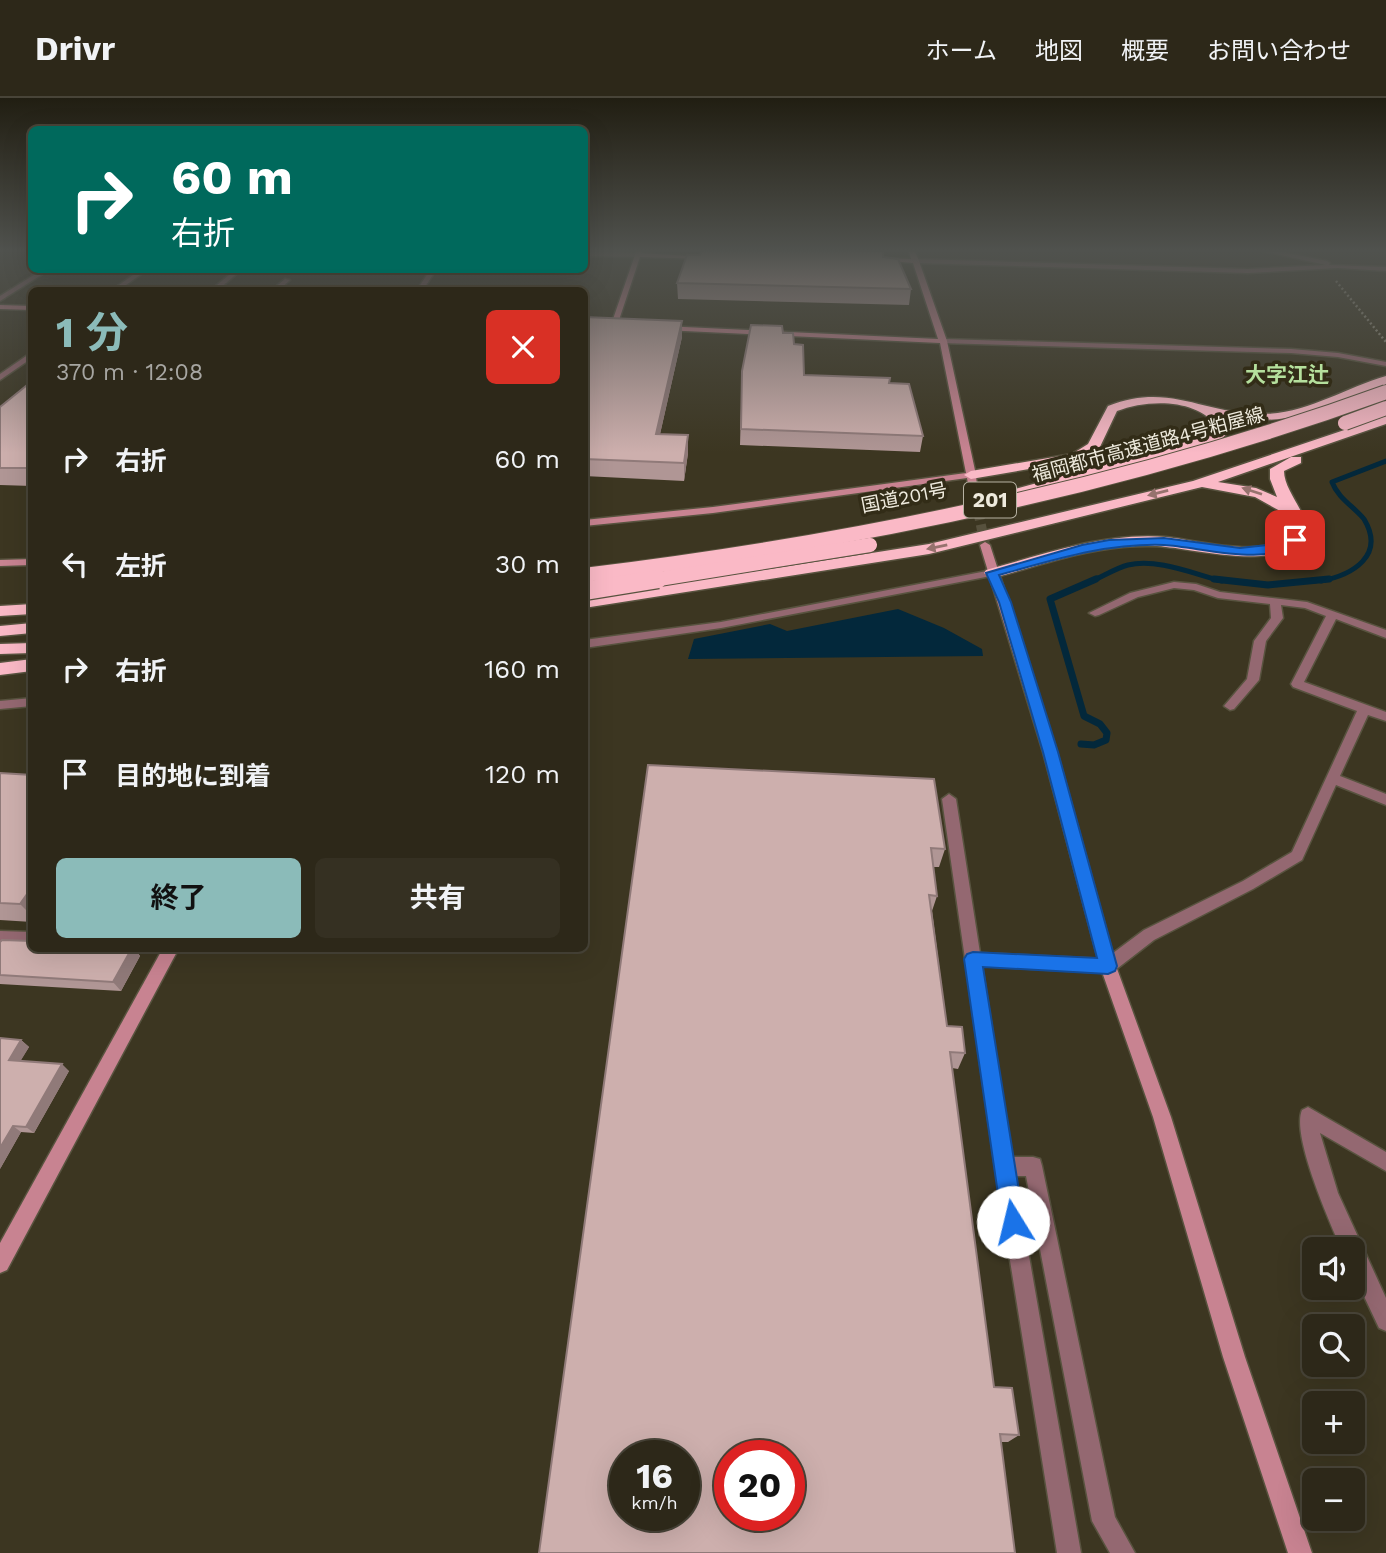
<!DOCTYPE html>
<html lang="ja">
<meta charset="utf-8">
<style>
body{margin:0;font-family:"Work Sans","Noto Sans JP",sans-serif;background:#353022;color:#f1f3f6;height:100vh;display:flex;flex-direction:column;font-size:26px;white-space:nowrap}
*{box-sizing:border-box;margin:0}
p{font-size:23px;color:#a7a6a2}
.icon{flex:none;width:38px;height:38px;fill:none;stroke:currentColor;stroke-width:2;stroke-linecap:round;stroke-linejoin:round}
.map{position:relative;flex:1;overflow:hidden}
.sheet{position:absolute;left:28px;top:189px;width:560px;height:665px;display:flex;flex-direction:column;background:#2d2819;border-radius:10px;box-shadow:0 7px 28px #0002,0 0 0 2px #484438}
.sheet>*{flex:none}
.hud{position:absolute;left:28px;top:28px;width:560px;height:147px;border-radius:10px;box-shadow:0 7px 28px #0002,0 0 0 2px #484438;background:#00695c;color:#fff;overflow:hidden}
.buttons{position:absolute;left:1302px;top:1139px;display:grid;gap:14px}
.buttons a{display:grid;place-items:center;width:63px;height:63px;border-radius:10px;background:#2d2819;box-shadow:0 7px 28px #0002,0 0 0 2px #484438;font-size:35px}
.speed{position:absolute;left:609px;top:1342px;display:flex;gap:14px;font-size:35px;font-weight:700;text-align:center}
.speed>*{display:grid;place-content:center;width:91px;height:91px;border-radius:50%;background:#2d2819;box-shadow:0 7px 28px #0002,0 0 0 2px #484438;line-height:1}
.speed small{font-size:18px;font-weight:400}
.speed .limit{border:10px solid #d22;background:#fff;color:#111}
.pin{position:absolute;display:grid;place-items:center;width:60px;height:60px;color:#fff;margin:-30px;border-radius:14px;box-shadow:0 4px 10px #0006}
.me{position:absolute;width:77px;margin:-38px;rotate:351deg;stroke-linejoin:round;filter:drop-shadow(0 0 5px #0008)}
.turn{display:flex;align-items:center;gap:24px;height:147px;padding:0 28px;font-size:32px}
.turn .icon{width:91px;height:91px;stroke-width:2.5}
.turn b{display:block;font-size:49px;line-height:60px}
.round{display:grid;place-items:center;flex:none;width:74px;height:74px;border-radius:10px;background:#353022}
.summary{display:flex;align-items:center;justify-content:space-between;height:119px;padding:0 28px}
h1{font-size:42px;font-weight:700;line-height:52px;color:#8bbbb9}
.button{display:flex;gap:14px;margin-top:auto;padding:14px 28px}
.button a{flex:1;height:80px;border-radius:10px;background:#8bbbb9;color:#111;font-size:28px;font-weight:700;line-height:80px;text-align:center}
.button a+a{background:#353022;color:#f1f3f6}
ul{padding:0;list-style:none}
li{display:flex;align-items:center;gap:21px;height:105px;padding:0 28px}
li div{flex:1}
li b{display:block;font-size:26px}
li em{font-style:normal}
header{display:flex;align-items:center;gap:42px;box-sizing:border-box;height:98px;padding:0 35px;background:#2d2819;border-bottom:2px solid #484438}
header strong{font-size:33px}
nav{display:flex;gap:38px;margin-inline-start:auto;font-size:24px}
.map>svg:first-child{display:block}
.water{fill:#03283b}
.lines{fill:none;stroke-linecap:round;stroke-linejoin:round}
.stream-far1{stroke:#03283b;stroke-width:5}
.stream{stroke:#03283b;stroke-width:7}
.secondary-tunnel{stroke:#57513d;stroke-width:10;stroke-dasharray:10 4.5;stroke-linecap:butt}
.lane-casing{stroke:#58533f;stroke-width:3}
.street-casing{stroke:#58533f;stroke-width:3}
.secondary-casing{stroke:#58533f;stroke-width:3}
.highway-casing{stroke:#58533f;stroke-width:3}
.path{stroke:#95907f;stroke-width:2.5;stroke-dasharray:2 2.5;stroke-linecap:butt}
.lane{fill:#946871;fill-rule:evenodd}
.street{fill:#946871;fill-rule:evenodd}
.secondary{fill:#c88391;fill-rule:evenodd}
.highway{fill:#fab9c6;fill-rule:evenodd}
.highway-bridge-far2-casing{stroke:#58533f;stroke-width:12;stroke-linecap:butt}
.highway-bridge-far1-casing{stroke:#58533f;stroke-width:16;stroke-linecap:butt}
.highway-bridge-casing{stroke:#58533f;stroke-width:21;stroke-linecap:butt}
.highway-bridge-far2{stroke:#fab9c6;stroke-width:10}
.highway-bridge-far1{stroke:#fab9c6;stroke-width:14}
.highway-bridge{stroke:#fab9c6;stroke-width:18}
.wall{fill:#b09695}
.shaded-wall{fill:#907a79}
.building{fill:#cdafad;stroke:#907a79;stroke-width:2;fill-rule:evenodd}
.oneway{fill:#96726e}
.route{fill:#1a73e8;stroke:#114b97;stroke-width:2}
.labels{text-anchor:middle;stroke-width:7;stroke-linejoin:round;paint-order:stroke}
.far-street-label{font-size:19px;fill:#eeeadd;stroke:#322c17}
.far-quarter-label{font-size:21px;font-weight:bold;fill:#b5e09d;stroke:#322c17}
.shield{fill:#322c17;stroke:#b6b1a2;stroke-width:2}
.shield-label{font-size:21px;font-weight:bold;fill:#eeeadd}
</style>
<header>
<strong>Drivr</strong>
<nav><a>ホーム</a><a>地図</a><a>概要</a><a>お問い合わせ</a></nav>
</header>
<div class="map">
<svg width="1386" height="1455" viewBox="0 0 1386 1455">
<rect width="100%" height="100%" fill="#3c3621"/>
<polygon class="water" points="898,511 944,530 982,551 983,558 688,561 694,541 770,526 787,533"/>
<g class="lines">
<g class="stream-far1">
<path d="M1092,483C1104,478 1116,470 1128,467C1157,460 1194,476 1222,483"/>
<path d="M1321,483C1352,477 1386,458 1364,421C1353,408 1338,400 1332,384L1386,363"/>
</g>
<g class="stream">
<polyline points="1214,481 1268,487 1329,481"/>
<polyline points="1081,646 1094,647 1106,642 1107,635 1100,626 1084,618 1050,501 1096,481"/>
</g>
<polyline class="secondary-tunnel" points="975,398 985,447"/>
<g class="lane-casing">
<g id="lane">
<polygon points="235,172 241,172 218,192 211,192"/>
<polygon points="1174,484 1196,486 1220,494 1307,504 1386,532 1386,540 1336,521 1304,584 1386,614 1386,623 1368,617 1340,678 1386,696 1386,707 1336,687 1302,762 1253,791 1154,842 1114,873 1108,875 982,868 1012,1059 1033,1059 1040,1061 1042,1068 1115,1419 1135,1455 1110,1455 1092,1423 1026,1078 1015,1078 1081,1455 1057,1455 995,1069 942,701 949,696 956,701 980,855 1105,861 1144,832 1243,783 1292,754 1357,613 1293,589 1291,586 1326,518 1305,510 1281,507 1283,520 1266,543 1259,582 1234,611 1230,612 1224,608 1247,581 1254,543 1271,520 1270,506 1218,500 1194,492 1174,490 1138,499 1099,517 1095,518 1089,515 1130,495"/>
<path d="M1308,1009L1386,1054V1073L1320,1035L1338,1095L1386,1200V1233L1379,1230L1353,1175V1152H1342C1330,1125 1291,1037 1302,1012Z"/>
</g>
</g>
<g class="street-casing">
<g id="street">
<polygon points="1254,151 1268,151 1327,163 1330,165 1329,167 1386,169 1386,173 1338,170 1248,175 916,165 913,163 916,161 1248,171 1326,167"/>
<polygon points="584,154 638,155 641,157 638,159 584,158"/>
<polygon points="42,172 49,172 0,203 0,198"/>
<polygon points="140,172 147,172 119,192 112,192"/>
<polygon points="430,172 436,172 423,192 417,192"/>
<polygon points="285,181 290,182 279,192 272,192"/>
<polygon points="943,241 1291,251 1338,255 1386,264 1386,268 1338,259 1291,255 940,245 940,241"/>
<polygon points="32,254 32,260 0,282 0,276"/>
<polygon points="992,472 997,475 996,477 721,530 584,550 584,542 721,524"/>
<polygon points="32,600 32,608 0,611 0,603"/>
<polygon points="0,833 32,834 32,847 0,845"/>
</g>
</g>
<g class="secondary-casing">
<g id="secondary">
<polygon points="637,151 643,151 642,155 706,159 703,161 640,159 617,228 610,230"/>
<polygon points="908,151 914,151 919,163 947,243 976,377 978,400 970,398 967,380 713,415 584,428 584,422 713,409 966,375 940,245 663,232 659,230 663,228 938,241 913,165 878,162 881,160 911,161"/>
<polygon points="0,207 32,208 32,212 0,211"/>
<polygon points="985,444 990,447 1057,654 1116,868 1171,1019 1245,1259 1312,1455 1288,1455 1223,1259 1153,1019 1100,868 1043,654 980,447"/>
<polygon points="32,461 32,467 0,468 0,462"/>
<polygon points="163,850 179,850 7,1172 0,1175 0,1145"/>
</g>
</g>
<g class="highway-casing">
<g id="highway">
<path d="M1386,278V286C1330,310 1285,331 1223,318L1232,331L1218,344L998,404L991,400L993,397L1208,338L1218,330C1198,300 1148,301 1117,313L1099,351L1081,362L971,381L964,377L971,373L1072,356L1088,346L1108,308C1170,284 1202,316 1262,316C1307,316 1344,290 1386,278Z"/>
<path d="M1386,318V326L1218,384L1256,390L1277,399L1270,381V371L1291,359H1301V365L1284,373C1284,395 1313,419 1304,437C1283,474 1201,452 1166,449C1152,447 1137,448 1123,449C1078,453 1035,469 992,480L984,475L986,472C1045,456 1105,434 1166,439C1197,442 1270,463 1290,434L1289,418L1255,399L1202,389L929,456L584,510V500L929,446L1193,383Z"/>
<polygon points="32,506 32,516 0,518 0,508"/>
<polygon points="32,525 32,535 0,538 0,528"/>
<polygon points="32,545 32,555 0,556 0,546"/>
<polygon points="32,561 32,573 0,577 0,565"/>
</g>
</g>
<polyline class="path" points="1336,183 1386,244"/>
<use href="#lane" class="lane"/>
<use href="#street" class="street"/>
<use href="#secondary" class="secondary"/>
<use href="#highway" class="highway"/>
<g class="highway-bridge-far2-casing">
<polyline id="highway-bridge-far2" points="1381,296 1386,294"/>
</g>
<g class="highway-bridge-far1-casing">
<g id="highway-bridge-far1">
<polyline points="1345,325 1386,310"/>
<path d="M584,477C856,444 1128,388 1386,294"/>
<polyline points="647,483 870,447"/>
</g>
</g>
<g class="highway-bridge-casing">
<polyline id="highway-bridge" points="584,493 658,481"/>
</g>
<use href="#highway-bridge-far2" class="highway-bridge-far2"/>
<use href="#highway-bridge-far1" class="highway-bridge-far1"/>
<use href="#highway-bridge" class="highway-bridge"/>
</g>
<g class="wall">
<polygon points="883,159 911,191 909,207 678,201 677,185"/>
<polygon points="584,219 682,223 682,239 660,336 688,355 684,383 584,378"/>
<polygon points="783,235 794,246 804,277 889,285 923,338 920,354 740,347 742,273"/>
<polygon points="32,283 32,388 0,387 0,309"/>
<polygon points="648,667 945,751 939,769 933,769 937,798 932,813 947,928 965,955 958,971 952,970 994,1289 1019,1337 1008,1344 1001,1344"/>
<polygon points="0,675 32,677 32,824 0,822"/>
<polygon points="0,844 32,850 134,850 140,858 121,893 0,886"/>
<polygon points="21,942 29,949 20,963 69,973 34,1035 21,1034 0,1071"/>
</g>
<g class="shaded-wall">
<polygon points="682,223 682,239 656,354 656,336"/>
<polygon points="688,337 688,355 684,383 684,365"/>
<polygon points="32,789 32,818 20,806"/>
<polygon points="132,850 134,850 140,858 121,893 113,884"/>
<polygon points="21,942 29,949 17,969 9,962"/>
<polygon points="62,966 69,973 34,1035 26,1029"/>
<polygon points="13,1028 21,1034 0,1071 0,1050"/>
</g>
<g class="building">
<polygon points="703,151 816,151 883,153 883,159 898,161 911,191 677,185 687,157 700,157"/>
<polygon points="584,219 682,223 656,336 688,337 684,365 584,361"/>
<polygon points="751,227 782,228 783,235 793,235 794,246 803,247 804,277 890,280 889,285 909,286 923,338 741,331 742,273"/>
<polygon points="32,283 32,370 0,370 0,309"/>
<path d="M648,667L934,681L945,751L931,750L937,798L929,797L947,928L962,929L965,955L950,954L994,1289L1012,1290L1019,1337L1000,1336L1015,1455H539ZM625,1358H684V1418H625ZM730,1358H789V1418H730Z"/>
<polygon points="0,675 32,677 32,789 20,806 0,805"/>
<polygon points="2,842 32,843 32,850 132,850 113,884 0,877 0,844"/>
<polygon points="0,940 21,942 9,962 62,966 26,1029 13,1028 0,1050"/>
</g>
<defs><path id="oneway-solid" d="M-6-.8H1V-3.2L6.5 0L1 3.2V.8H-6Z" transform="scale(1.75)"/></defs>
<g class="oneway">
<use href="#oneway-solid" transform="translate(1252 393) rotate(-162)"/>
<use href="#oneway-solid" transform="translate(1158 395) rotate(166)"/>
<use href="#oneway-solid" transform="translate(937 449) rotate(168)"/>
</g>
<linearGradient id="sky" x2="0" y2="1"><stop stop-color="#211e12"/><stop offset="0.43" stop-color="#50524e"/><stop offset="1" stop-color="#50524e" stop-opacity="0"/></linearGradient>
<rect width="1386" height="355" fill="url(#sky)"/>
<path class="route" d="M1295,438L1300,442C1269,471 1202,449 1164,447C1106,445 1054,462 999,477L1011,504L1058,654L1117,868L1115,873L1108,876L983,869L1024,1124L1021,1132L1013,1135L1005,1132L1002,1124L964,861L967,856L973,854L1097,860L1043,654L999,504L986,475L1082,447L1109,442L1164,440L1240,450L1277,446Z"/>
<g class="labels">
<g class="far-street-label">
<text transform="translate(1148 346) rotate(-15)" y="7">福岡都市高速道路4号粕屋線</text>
<text transform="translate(904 399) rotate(-11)" y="7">国道201号</text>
</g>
<g class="far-quarter-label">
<text x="1287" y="284">大字江辻</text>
</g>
<rect class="shield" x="964" y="384.5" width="52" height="35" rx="5"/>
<g class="shield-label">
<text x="990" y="409">201</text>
</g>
</g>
</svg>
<div class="buttons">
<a><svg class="icon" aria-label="sound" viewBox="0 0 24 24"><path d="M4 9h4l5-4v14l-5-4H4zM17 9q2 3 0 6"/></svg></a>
<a><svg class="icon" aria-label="search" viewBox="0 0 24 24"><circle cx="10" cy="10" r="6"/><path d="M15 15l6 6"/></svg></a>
<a>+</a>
<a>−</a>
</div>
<div class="speed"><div>16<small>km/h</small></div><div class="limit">20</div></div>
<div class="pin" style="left:1295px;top:442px;background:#d93025"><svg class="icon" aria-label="arrive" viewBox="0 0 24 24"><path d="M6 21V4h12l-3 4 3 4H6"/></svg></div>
<svg class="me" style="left:1013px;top:1124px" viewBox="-20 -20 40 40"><circle r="19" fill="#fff"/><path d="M0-13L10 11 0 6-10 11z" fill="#1a73e8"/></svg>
<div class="hud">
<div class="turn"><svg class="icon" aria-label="right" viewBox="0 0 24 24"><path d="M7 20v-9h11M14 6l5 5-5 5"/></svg><div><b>60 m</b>右折</div></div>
</div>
<section class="sheet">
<div class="summary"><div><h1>1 分</h1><p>370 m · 12:08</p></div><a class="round" style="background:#d93025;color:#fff"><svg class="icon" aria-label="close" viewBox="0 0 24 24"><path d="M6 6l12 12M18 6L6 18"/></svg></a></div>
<ul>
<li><svg class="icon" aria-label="right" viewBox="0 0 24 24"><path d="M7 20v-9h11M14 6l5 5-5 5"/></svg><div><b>右折</b></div><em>60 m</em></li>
<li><svg class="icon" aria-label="left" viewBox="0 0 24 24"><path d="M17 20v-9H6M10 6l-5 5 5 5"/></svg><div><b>左折</b></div><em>30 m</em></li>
<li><svg class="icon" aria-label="right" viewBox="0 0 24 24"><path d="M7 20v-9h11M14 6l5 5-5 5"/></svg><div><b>右折</b></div><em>160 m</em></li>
<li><svg class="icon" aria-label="arrive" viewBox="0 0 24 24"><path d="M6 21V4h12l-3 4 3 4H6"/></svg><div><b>目的地に到着</b></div><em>120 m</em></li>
</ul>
<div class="button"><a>終了</a><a>共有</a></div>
</section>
</div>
